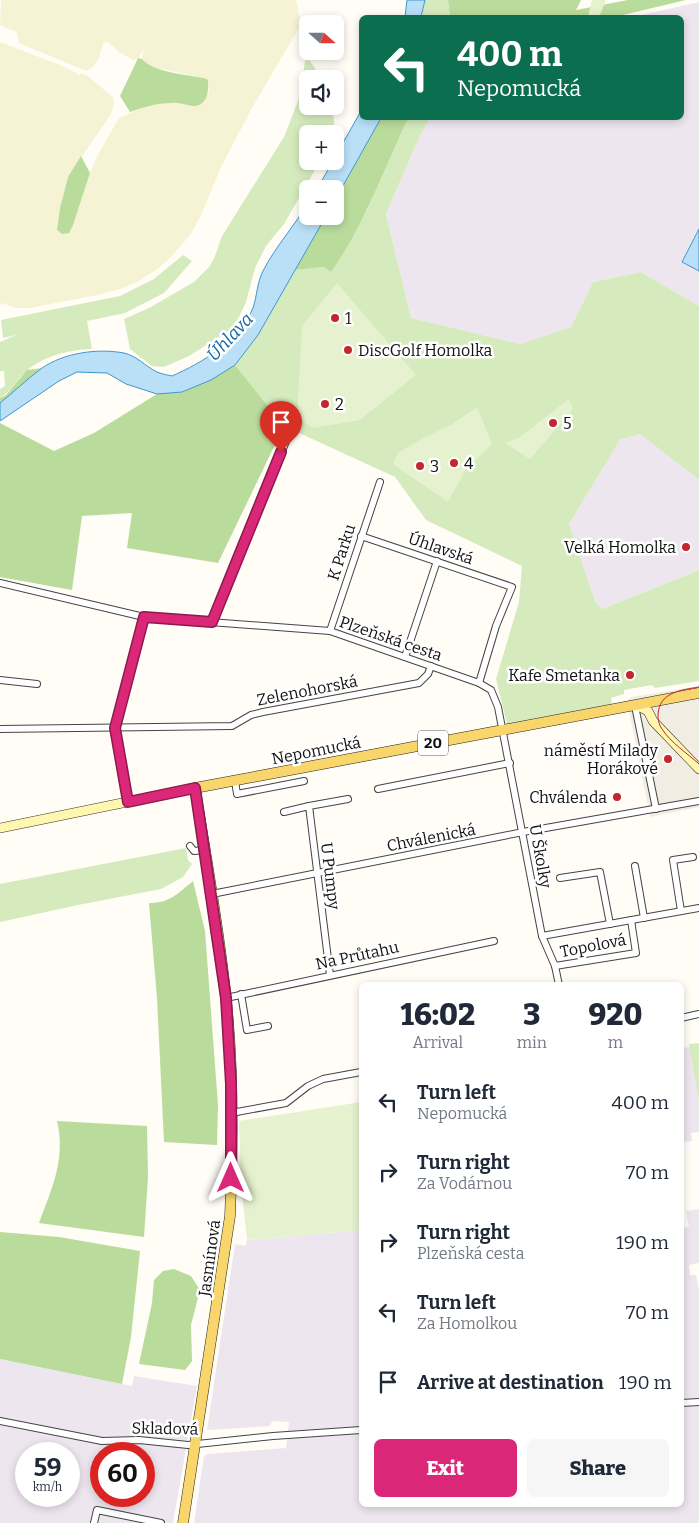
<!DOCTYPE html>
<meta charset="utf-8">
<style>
body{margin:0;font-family:Bitter,serif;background:#f6f6f7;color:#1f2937;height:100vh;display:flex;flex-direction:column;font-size:19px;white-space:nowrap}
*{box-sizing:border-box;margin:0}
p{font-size:16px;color:#747a83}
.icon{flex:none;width:28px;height:28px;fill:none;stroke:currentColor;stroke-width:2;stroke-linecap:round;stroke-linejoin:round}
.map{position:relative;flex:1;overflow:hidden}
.panel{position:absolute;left:359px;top:982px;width:325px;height:525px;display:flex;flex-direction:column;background:#fff;border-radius:8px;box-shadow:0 2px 8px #0003}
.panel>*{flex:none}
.hud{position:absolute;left:359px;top:15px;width:325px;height:105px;border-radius:8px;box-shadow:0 2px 8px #0003;background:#0b6e4f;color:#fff;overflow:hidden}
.needle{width:32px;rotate:111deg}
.tools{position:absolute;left:299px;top:15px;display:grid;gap:10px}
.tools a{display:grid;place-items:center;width:45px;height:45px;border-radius:8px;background:#fff;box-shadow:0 2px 8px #0003;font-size:25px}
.speed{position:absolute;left:15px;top:1442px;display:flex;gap:10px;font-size:25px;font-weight:700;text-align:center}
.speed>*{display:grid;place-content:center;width:65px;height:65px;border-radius:50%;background:#fff;box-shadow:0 2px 8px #0003;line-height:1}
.speed small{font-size:12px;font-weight:400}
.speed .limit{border:8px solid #d22;background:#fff;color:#111}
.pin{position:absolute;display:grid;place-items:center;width:42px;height:42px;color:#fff;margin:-51px -21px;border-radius:50% 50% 50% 0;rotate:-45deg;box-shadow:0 0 5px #0007}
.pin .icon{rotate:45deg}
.me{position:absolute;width:55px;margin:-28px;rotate:0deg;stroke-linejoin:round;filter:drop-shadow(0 0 4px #0008)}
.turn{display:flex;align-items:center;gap:18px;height:105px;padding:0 15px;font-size:22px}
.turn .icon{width:65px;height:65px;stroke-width:2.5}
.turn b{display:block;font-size:35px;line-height:42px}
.eta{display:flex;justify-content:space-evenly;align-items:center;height:85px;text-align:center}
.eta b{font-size:30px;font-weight:800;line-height:35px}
.button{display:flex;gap:10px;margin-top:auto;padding:10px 15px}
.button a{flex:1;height:58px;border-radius:8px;background:#db2777;color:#fff;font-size:20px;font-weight:800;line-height:58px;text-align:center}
.button a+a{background:#f6f6f7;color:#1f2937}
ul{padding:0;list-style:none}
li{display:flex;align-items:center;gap:15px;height:70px;padding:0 15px}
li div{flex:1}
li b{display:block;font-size:19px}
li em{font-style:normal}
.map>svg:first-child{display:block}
.industrial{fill:#eee6ef;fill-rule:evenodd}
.farmland{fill:#f6f3d4}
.green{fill:#d5ebbd}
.forest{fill:#b9dc9c}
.pitch{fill:#e6f2cf}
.plaza{fill:#f1ede2}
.water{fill:#b9e0f7;stroke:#3f96cf}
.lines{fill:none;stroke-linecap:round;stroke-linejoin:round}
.street-casing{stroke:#444;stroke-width:8}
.secondary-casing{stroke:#333;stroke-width:10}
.primary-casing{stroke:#222;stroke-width:11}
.street{stroke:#fff;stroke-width:6}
.secondary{stroke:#fff6b0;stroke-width:9}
.primary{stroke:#f9d66b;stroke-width:10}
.tram{stroke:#c4262e;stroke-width:1}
.route-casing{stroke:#8e194d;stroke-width:12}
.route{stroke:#db2777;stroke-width:9}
.poi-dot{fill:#c4262e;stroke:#fff;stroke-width:2}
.labels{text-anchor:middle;stroke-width:5;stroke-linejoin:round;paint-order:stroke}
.shield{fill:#fff;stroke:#585858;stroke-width:1}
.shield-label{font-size:15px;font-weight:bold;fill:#111}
.poi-label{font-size:16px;fill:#111;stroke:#fff;text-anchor:start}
.street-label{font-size:16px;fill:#111;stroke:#fff}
.water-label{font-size:18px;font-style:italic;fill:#1768a6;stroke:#fff}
</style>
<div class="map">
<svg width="699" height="1523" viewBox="0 0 699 1523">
<rect width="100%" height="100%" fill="#fffdf5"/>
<g class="industrial">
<polygon points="699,2 699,306 641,272 593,282 571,327 520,344 411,318 386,214 418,140 430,118 681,118 681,18 633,17"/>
<polygon points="640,434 699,480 699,570 602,609 595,601 569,524 620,440"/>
<polygon points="690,1047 699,1102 699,1132 691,1133 692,1141 681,1142 681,1048"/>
<polygon points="699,1209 699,1263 689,1265 690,1275 696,1275 699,1291 699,1523 194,1523 204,1456 208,1454 286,1448 289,1422 272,1421 270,1426 207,1430 235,1244 246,1246 247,1240 361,1230 361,1505 681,1505 681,1228 689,1227 686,1211"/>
<path d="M0,1359L132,1386L134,1376L197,1386L173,1523H0ZM26,1454H69V1496H26ZM101,1454H144V1496H101Z"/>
</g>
<polygon class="farmland" points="1,0 296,0 300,21 299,28 252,108 222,165 201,215 191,234 170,258 156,270 137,282 123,288 102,294 30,308 16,308 2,303 0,305 0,42 60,65 78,74 79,76 81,73 86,75 113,97 114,103 111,114 68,177 60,208 57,230 62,234 73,225 90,173 100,151 119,118 144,107 159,104 175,102 194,106 209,92 208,81 204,78 156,68 146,63 142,59 144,49 138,59 133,60 119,52 107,41 103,44 99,58 93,67 86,71 19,43 18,36 16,32 0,25"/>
<g class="green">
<polygon points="425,0 448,0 450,17 422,16"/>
<polygon points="309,60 315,68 318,79 308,79 308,106 328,106 334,118 334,134 308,134 308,161 320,161 284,224 266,246 255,268 246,302 239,317 230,330 189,356 164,367 152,366 130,349 124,319 149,308 194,282 210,266 215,256 222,236 284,137 300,96 305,61"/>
<polygon points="408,118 430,118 418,140 386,214 411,318 520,344 571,327 593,282 641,272 699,306 699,480 640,434 620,440 569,524 595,601 602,609 699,570 699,681 655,688 652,685 624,690 624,694 611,698 612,704 507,724 496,679 519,602 522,566 426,520 395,477 284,426 235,365 258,335 295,270 324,267 331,271 367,210"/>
<path d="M183,255L192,261L164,293L125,313L87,321L92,349C68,350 43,356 25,372C17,380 10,392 0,398V389L5,386L4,371H0V342L16,335L3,338L1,320L120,296L154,279Z"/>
<polygon points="186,848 188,860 192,864 183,877 161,889 78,905 0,922 0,884"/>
<polygon points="699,1043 699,1102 689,1044"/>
</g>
<g class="forest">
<polygon points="448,0 581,0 576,10 628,0 686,0 610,18 450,17"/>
<path d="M138,58L142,59C153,72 187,75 204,78L208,80C209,92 207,107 192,106C185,105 179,102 172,103C157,103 144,107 130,112L120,96Z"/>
<path d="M381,118H408C384,170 364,225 331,272L324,267L295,270L326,216H335V200Z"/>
<polygon points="81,156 90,173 73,225 69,233 62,234 57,230 60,208 68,177"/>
<polygon points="235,365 284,426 218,563 127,548 132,513 82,516 72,590 0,577 0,423 54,451 94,433 157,394 183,392 211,380"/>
<polygon points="42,368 0,403 0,398 6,395 27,370"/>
<path d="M193,881L205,931L218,1105L217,1145L164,1142L157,998L149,903C170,903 177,894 193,881Z"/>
<path d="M57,1121L147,1126L148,1177L144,1237L39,1223C52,1188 66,1159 57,1121Z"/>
<polygon points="0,1232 59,1237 140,1251 131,1337 122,1384 0,1359"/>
<polygon points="174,1269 191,1276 200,1290 191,1325 192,1361 185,1370 139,1364 152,1303 154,1280 163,1271"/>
</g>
<g class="pitch">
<polygon points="592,0 606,0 599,17 588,17"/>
<polygon points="337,283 416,375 360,420 313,428 297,417 302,326"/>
<polygon points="569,399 573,409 530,459 505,443 520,437"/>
<polygon points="477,407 492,444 465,471 448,502 393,464 398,453 423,438 451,425"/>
<polygon points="361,1102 361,1230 247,1240 241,1185 239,1121"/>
</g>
<polygon class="plaza" points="699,686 699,807 650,817 627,700 632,697"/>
<g class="water">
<polygon points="407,0 425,0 421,17 405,17"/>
<polygon points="361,111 361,118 381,118 335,200 335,189 317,189 333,161 335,161 335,157"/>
<path d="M307,204L308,216H326L258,335L235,365L211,380L182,392L157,394L126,384L107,373L77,372L59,381L0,421V403C14,392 27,379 42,368C64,353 97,348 124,353C137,356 145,366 157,372C162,374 167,375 172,376C202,363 240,340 253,308C257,296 257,283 263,271C275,247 294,227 307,204Z"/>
<polygon points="699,229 699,271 682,262"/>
</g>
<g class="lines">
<g class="street-casing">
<g id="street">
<polyline points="361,536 512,587 496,626 479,683"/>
<polyline points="0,583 144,617 330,631 479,683 491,690 498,707 542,936 555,966 559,985"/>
<polyline points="212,622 289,434"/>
<polyline points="330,631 380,482"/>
<polyline points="405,657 437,561"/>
<polyline points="0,680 37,684"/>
<polyline points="635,706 656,809"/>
<polyline points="0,729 232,726 251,715 263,712 419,683 428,674 431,666"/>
<polyline points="235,781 237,794 304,781"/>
<polyline points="378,789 510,763"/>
<polyline points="128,802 115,727 144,617"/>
<polyline points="309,806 348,799"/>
<polyline points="284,812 309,806 330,975"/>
<polyline points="190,846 194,851 205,850"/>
<polyline points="635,866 644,918"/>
<polyline points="560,878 600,872 610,924"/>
<polyline points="212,894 523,832 699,801"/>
<polyline points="681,911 673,860 693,857"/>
<polyline points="542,936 699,908"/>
<polyline points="555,966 636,953 631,920"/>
<polyline points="241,994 247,1030 268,1026"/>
<polyline points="226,998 494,941"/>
<polyline points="681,1018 699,1014"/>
<polyline points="231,1113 286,1103 308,1086 323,1079 361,1072"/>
<polyline points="681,1403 699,1402"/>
<polyline points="0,1421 102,1441 139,1440 188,1445 273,1436 361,1430"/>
<polyline points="94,1523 97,1510 161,1523"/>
</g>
</g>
<g class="secondary-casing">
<g id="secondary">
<polyline points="638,706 648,711 653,721 699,769"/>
<polyline points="0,828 195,788"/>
</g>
</g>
<g class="primary-casing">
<path id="primary" d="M183,1523L230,1216C233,1144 234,1071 226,999C219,928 206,858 195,788L699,693"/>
</g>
<use href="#street" class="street"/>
<use href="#secondary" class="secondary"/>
<use href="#primary" class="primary"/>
<path class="tram" d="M699,687C681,690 659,692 658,715C658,720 659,725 662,729C671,743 687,753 699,764"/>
</g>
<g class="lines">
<g class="route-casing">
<polyline id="route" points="231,1178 231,1084 226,998 195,788 128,802 115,728 144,617 212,622 281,452"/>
</g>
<use href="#route" class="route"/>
</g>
<g class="poi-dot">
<circle cx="335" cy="318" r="5"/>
<circle cx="348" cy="350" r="5"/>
<circle cx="325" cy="404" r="5"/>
<circle cx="553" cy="423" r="5"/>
<circle cx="454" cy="463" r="5"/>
<circle cx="420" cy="466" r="5"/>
<circle cx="686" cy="547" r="5"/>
<circle cx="630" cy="675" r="5"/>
<circle cx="668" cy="759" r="5"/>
<circle cx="617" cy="797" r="5"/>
</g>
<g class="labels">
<rect class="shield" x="418" y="730.5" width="30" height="25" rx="4"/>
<g class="shield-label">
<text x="433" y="748">20</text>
</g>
<g class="poi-label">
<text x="345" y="324">1</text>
<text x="358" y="356">DiscGolf Homolka</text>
<text x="335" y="410">2</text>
<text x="563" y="429">5</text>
<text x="464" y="469">4</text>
<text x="430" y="472">3</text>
<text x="676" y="553" text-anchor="end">Velká Homolka</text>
<text x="620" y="681" text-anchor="end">Kafe Smetanka</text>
<text x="658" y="756" text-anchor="end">náměstí Milady<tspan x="658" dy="18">Horákové</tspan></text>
<text x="607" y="803" text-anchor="end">Chválenda</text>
</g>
<g class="street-label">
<text transform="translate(441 548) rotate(19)" y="6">Úhlavská</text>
<text transform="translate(341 552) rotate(-72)" y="6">K Parku</text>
<text transform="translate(391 638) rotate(19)" y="6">Plzeňská cesta</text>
<text transform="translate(307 690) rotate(-11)" y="6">Zelenohorská</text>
<text transform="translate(316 750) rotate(-11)" y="6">Nepomucká</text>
<text transform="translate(431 837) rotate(-11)" y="6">Chválenická</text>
<text transform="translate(541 856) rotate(80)" y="6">U Školky</text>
<text transform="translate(331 876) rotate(83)" y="6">U Pumpy</text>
<text transform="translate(593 945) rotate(-11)" y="6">Topolová</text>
<text transform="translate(357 955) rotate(-12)" y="6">Na Průtahu</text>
<text transform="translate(209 1258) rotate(-82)" y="6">Jasmínová</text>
<text transform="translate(165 1428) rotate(1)" y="6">Skladová</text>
</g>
<g class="water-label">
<text transform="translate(230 337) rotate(-47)" y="6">Úhlava</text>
</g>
</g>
</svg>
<div class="tools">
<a><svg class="needle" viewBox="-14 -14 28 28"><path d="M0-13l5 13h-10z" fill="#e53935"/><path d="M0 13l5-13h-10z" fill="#747a83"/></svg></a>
<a><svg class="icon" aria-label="sound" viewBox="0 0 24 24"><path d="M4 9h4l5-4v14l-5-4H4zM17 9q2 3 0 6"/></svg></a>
<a>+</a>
<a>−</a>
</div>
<div class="speed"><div>59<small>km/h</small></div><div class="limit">60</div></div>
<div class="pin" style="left:281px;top:452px;background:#d93025"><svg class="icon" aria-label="arrive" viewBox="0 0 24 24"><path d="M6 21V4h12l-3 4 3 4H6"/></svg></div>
<svg class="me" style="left:231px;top:1178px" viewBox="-20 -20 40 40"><path d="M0-17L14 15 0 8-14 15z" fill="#db2777" stroke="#fff" stroke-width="4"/></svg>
<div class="hud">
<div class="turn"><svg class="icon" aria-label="left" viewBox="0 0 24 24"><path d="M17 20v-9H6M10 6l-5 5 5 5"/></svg><div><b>400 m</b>Nepomucká</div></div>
</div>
<section class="panel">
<div class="eta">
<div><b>16:02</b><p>Arrival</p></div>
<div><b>3</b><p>min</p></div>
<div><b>920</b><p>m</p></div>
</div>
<ul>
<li><svg class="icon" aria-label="left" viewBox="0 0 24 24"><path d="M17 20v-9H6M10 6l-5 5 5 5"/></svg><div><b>Turn left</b><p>Nepomucká</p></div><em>400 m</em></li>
<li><svg class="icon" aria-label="right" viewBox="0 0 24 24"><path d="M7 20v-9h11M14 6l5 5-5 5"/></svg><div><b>Turn right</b><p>Za Vodárnou</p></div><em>70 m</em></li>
<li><svg class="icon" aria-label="right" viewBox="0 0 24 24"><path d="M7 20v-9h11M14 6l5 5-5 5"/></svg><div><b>Turn right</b><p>Plzeňská cesta</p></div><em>190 m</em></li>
<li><svg class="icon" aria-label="left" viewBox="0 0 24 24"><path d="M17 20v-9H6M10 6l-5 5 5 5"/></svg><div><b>Turn left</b><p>Za Homolkou</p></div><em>70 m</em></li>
<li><svg class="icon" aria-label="arrive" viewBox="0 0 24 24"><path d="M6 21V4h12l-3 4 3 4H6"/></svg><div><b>Arrive at destination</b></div><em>190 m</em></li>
</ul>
<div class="button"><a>Exit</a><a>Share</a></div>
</section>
</div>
